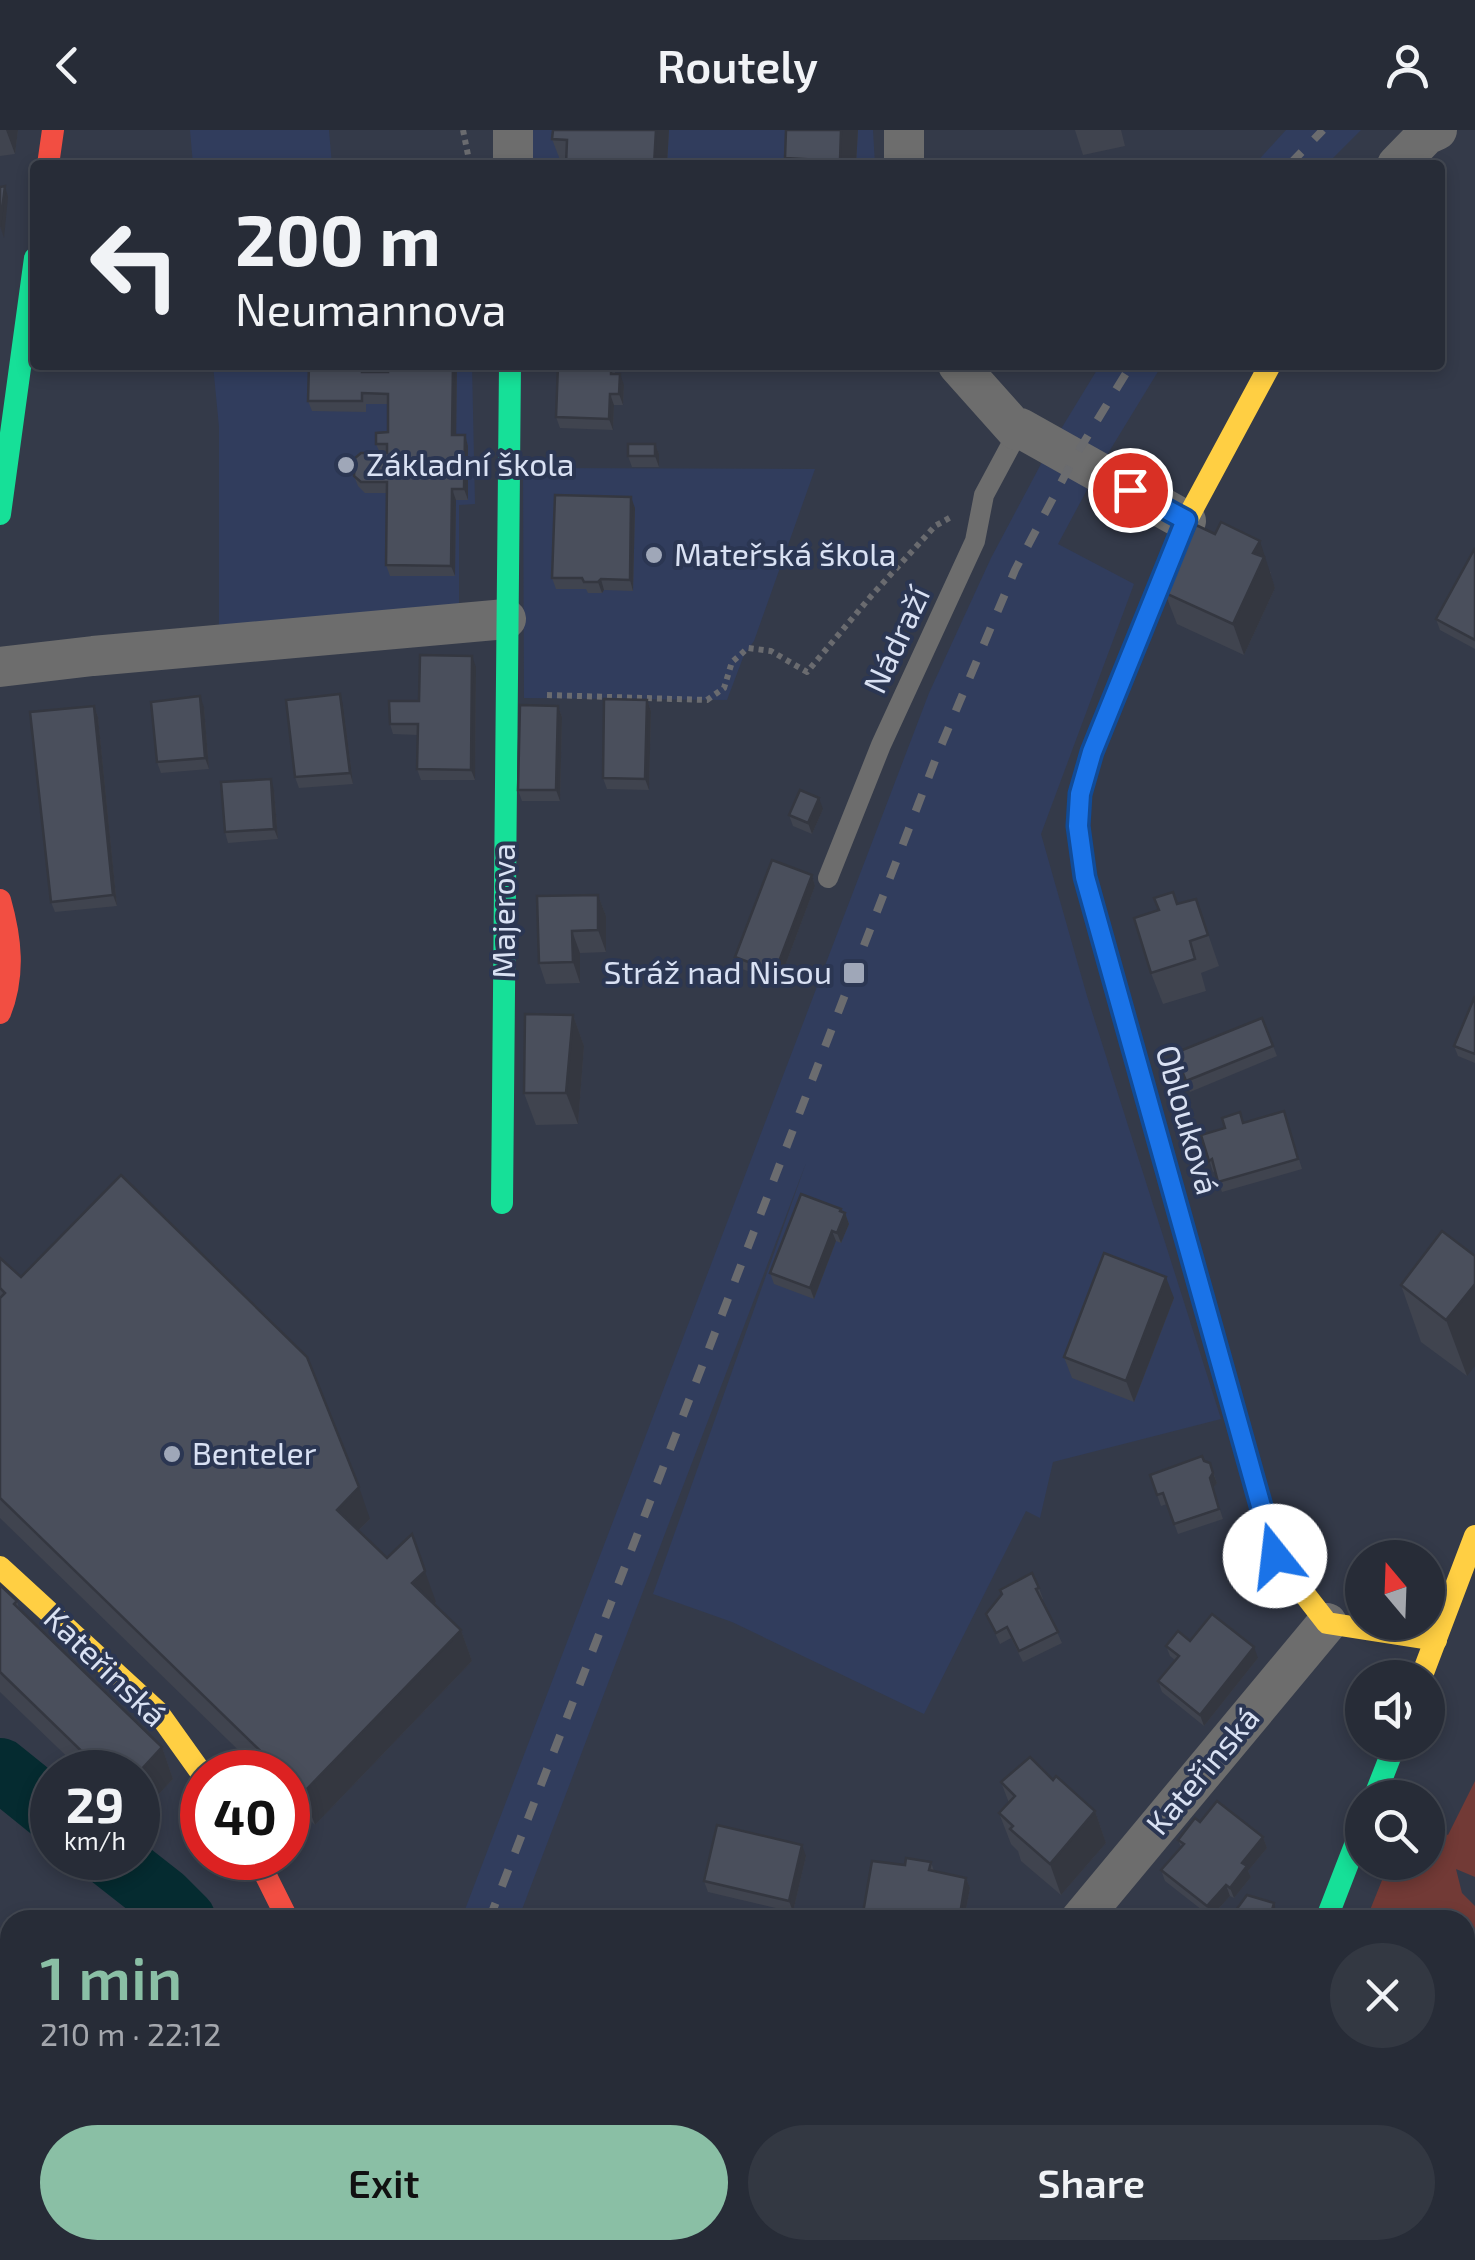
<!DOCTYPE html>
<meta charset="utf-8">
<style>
body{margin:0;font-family:"Exo 2",sans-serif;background:#333842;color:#f1f3f6;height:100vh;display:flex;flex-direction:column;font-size:38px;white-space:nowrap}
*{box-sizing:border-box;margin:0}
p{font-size:32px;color:#a4a7ad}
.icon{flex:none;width:55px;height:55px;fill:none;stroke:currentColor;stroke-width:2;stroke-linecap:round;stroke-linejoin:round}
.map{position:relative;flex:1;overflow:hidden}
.side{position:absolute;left:0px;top:1780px;width:1475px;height:350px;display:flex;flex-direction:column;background:#272c37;border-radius:30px 30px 0 0;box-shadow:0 5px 15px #0003,0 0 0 2px #434852}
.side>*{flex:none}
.top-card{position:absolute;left:30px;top:30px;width:1415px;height:210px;border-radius:10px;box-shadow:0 5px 15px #0003,0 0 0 2px #434852;background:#272c37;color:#f1f3f6;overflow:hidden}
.needle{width:65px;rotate:341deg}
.controls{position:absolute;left:1345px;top:1410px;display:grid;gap:20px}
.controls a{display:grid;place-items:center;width:100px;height:100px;border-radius:50%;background:#272c37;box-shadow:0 5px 15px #0003,0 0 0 2px #434852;font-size:50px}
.speed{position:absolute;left:30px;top:1620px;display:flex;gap:20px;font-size:50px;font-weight:700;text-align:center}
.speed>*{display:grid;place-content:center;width:130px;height:130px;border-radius:50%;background:#272c37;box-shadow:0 5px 15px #0003,0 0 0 2px #434852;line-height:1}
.speed small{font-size:25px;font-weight:400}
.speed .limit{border:15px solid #d22;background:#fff;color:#111}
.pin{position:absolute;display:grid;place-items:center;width:85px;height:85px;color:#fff;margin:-42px;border:5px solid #fff;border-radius:50%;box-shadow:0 2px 10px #0007}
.me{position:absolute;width:110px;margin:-55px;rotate:344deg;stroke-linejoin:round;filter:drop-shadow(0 0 8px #0008)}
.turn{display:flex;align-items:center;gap:35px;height:210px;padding:0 40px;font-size:45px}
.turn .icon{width:130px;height:130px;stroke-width:2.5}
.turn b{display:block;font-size:70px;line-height:85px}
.round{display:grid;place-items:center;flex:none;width:105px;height:105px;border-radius:52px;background:#333842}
.head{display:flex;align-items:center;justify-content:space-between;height:170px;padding:0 40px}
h1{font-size:60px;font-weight:600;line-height:75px;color:#8abfa5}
.primary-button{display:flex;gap:20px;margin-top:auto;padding:20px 40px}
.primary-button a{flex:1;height:115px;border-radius:60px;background:#8abfa5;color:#111;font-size:40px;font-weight:600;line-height:115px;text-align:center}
.primary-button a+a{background:#333842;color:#f1f3f6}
header{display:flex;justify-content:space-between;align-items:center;height:130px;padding:0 40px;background:#272c37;font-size:45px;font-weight:600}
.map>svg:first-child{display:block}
.built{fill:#313d5d}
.green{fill:#723a36}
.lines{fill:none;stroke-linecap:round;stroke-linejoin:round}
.stream{stroke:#052b30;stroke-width:10}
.river{stroke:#052b30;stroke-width:62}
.path{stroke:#6a6b6f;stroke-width:6;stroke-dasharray:5 5;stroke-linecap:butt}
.lane{stroke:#6d6d6d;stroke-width:20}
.street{stroke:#6d6d6d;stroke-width:40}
.fast{stroke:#16e098;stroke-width:22}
.slow{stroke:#ffcf43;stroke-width:22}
.jam{stroke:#f24e42;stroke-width:22}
.rail{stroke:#6b6c6f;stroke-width:8;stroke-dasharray:18 18;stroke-linecap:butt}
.wall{fill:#40444f}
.shaded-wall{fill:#343740}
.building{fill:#4a4f5c;stroke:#343740;stroke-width:2.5}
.route-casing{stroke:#114b97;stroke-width:25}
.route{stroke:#1a73e8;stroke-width:18}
.poi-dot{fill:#9fa7b8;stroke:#2b3652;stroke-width:4}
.labels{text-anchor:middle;stroke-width:8;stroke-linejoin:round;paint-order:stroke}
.poi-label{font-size:32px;fill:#d9e1f3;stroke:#2b3652;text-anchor:start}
.street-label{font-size:32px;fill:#d9e1f3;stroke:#2b3652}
</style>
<header><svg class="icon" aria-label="back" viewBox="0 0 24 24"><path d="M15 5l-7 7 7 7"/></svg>Routely<svg class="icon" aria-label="person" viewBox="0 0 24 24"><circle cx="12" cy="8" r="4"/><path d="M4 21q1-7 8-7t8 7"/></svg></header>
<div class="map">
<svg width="1475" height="2130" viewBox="0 0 1475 2130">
<rect width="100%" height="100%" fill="#343a49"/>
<g class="built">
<polygon points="190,0 329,0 332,35 193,35"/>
<polygon points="530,0 873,0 875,35 528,35"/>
<polygon points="1286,0 1361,0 1326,35 1254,35"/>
<polygon points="213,235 472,235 475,374 459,375 459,476 219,505 219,297"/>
<polygon points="1100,235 1162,235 1096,343 1058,414 1134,454 1041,704 1087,866 1221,1289 1053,1332 1040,1388 1026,1381 924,1584 732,1492 653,1464 806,1033 518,1790 461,1790 929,563 991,428 1050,317"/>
<polygon points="523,338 815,339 754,511 744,525 727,570 524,568"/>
<polygon points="338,2120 395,2120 391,2130 335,2130"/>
<polygon points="925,2120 1184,2120 1182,2130 911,2130"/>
</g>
<g class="green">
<polygon points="1475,1651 1475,1747 1456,1739 1462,1763 1475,1776 1475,2100 1465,2105 1465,1790 1366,1790 1389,1733 1428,1732 1428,1695 1448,1705"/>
<polygon points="1236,2120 1436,2120 1425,2130 1233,2130"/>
</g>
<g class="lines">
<g class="stream">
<polyline points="1465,1934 1475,1929"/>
<polyline points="880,2130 895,2120"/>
</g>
<g class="river">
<polyline points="0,1639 52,1681"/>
<polyline points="112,1728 163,1768 185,1790"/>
<polyline points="541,2120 552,2130"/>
</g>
<g class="path">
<polyline points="463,0 470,35"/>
<polyline points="547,565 707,570 724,558 732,532 748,518 771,521 807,542 872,465 935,396 951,387"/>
<polyline points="1465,2048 1475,2044"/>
<polyline points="1323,2130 1331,2120"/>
</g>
<polyline class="lane" points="828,748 881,615 975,411 984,365 1020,298"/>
<g class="street">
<polyline points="513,0 513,35"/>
<polyline points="904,0 904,35"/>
<polyline points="1397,35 1426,5 1437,0"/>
<polyline points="958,235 1016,300 1020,298 1186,391"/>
<polyline points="0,537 93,526 506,489"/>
<polyline points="1080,1790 1327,1493"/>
</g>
<g class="fast">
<polyline points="0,384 35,128"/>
<polyline points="502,1073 510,235"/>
<polyline points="1374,1668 1396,1612"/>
<polyline points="1326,1790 1362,1697"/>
</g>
<g class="slow">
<polyline points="1078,693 1080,664 1092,623 1186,391 1270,235"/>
<polyline points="1217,1220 1275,1426 1327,1493 1436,1510"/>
<polyline points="0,1437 157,1581 202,1644"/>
<polyline points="1421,1548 1475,1406"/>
</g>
<g class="jam">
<polyline points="48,35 53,0"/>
<polyline points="1078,693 1085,747 1217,1220"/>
<path d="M0,770C11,809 15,845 0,883"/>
<polyline points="257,1728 288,1790"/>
<polyline points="1212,2130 1215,2120"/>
</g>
<g class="rail">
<polyline points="1289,35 1323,0"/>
<polyline points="489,1790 938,623 1015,440 1073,330 1131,235"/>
<polyline points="363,2130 367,2120"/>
</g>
</g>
<g class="wall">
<polygon points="0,0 18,0 15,24 0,26"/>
<polygon points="553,0 669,0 667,35 562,35 552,9"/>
<polygon points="858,0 856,35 787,35 785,28"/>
<polygon points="1075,0 1121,0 1125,16 1083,25"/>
<polygon points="388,235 457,235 456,305 465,305 468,316 468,370 456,370 455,446 390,446 386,435 387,363 365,363 358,356 354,346 380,323 376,314 388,302 388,274 366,274 366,282 312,281 308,271 366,242 388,242"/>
<polygon points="558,235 615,235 615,244 624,255 623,275 614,275 613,300 560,298 556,287"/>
<polygon points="655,314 659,324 659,337 632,337 628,326"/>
<polygon points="635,378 633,461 604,460 602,463 588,463 586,459 556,459 552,448"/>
<polygon points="1475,418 1475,519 1440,500 1436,489"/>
<polygon points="1172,439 1271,442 1270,444 1275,458 1244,525 1177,494 1165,463 1174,444"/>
<polygon points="476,537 475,650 421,650 417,639 418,605 393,604 390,594 419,571"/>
<polygon points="647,570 651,581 649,660 607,659 603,648"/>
<polygon points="343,575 353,654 299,658 295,647"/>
<polygon points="94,576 98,587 117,776 55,782 51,772"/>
<polygon points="558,576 562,587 560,671 522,671 518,660"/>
<polygon points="204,577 209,639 161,643 157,632"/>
<polygon points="274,660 278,709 228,713 225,702"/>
<polygon points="823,679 812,704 793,696 789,685"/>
<polygon points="812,745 815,756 779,852 739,838 735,827"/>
<polygon points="598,765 606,786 606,822 580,823 580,853 546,854 539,833"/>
<polygon points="1196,769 1219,836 1201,843 1206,861 1163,874 1151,843 1159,780"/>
<polygon points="1475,866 1475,933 1458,926 1454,916"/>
<polygon points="573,885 584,916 578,994 536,995 524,963"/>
<polygon points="1262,888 1277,926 1190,962 1175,923"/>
<polygon points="1284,981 1302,1039 1222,1062 1215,1041 1213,1042 1201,1005"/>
<polygon points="841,1079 845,1083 849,1094 841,1113 836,1111 814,1169 774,1154 770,1143"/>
<polygon points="1475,1126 1467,1246 1421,1212 1401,1155"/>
<polygon points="0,1128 21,1147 370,1389 358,1401 436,1472 434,1474 461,1500 472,1531 315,1695 288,1668 288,1642 261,1642 0,1388"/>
<polygon points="1174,1168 1134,1272 1072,1248 1064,1227"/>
<polygon points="1204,1331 1210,1333 1217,1353 1213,1358 1223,1389 1178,1404 1167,1374 1161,1376 1150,1345"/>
<polygon points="0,1455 17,1471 19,1478 162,1617 173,1649 138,1686 138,1642 83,1642 0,1562"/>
<polygon points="1039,1458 1043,1469 1042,1469 1062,1513 1023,1532 1011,1508 1000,1514 986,1484"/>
<polygon points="1190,1511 1258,1528 1204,1596 1162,1562 1158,1551 1175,1530 1170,1526 1166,1516"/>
<polygon points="1053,1650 1095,1681 1106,1713 1061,1765 1021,1731 1018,1721 1011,1714 999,1683 1009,1673 1001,1652"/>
<polygon points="1200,1692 1263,1707 1267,1718 1248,1741 1251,1747 1234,1768 1230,1766 1211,1787 1165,1751 1161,1740 1181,1717 1178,1710"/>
<polygon points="806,1726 793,1782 708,1762 704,1751"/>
<polygon points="931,1732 934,1741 966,1748 970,1758 964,1790 866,1790 863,1783 905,1735"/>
</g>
<g class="shaded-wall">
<polygon points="6,0 18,0 15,24"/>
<polygon points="656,0 669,0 667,35 654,35"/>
<polygon points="841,0 858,0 856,35 841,35 840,31"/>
<polygon points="5,56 8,67 4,108 0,96"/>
<polygon points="453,235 457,235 456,316 452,305"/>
<polygon points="620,244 624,255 623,275 619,264"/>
<polygon points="610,264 614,275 613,300 609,289"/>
<polygon points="465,305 468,316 468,370 464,359"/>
<polygon points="655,314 659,324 659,337 655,326"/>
<polygon points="452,359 456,370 455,446 451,436"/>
<polygon points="631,367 635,378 633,461 630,450"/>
<polygon points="1260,411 1275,458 1244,525 1233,494 1253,423"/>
<polygon points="601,449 604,460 602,463 598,452"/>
<polygon points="472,526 476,537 475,650 471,640"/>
<polygon points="340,564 343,575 353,654 350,643"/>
<polygon points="200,566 204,577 209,639 205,628"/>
<polygon points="647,570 651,581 649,660 645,649"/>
<polygon points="94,576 98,587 117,776 113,765"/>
<polygon points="558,576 562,587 560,671 556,660"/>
<polygon points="271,649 274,660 278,709 274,699"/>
<polygon points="819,668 823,679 812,704 808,693"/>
<polygon points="812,745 815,756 779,852 775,842"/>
<polygon points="598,765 606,786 606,822 598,800"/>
<polygon points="572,801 580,823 580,853 573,832"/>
<polygon points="573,885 584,916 578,994 566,963"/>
<polygon points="841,1079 844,1087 845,1083 849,1094 841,1113 837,1103"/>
<polygon points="832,1101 836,1111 814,1169 810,1158"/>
<polygon points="1166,1147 1174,1168 1134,1272 1126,1251"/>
<polygon points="1475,1154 1475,1236 1467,1246 1446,1190"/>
<polygon points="1213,1343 1217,1353 1213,1358 1223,1389 1210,1348"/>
<polygon points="359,1357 370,1389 348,1411 337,1380"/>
<polygon points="423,1436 436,1472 424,1484 412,1453"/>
<polygon points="461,1500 472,1531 315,1695 303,1663"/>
<polygon points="1254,1517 1258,1528 1204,1596 1200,1585"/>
<polygon points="162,1617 173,1649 138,1686 138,1643"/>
<polygon points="1095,1681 1106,1713 1061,1765 1050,1734"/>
<polygon points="1263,1707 1267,1718 1248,1741 1251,1747 1234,1768 1230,1758 1242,1733"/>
<polygon points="802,1715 806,1726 793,1782 789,1771"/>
<polygon points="966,1748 970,1758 964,1790 959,1790"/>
<polygon points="1226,1755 1230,1766 1211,1787 1207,1776"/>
<polygon points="1274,1773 1277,1784 1276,1790 1269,1790"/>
<polygon points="1154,2120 1170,2120 1168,2130 1152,2130"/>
</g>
<g class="building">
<polygon points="553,0 656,0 654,35 566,35 567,10 552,9"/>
<polygon points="786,0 841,0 840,31 785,28"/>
<polygon points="997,30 998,35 973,35"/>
<polygon points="5,56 0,96 0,57"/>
<polygon points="309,235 362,235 362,242 388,242 388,235 453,235 452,305 465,305 464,359 452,359 451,436 386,435 387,352 361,352 354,346 355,328 361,323 387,323 387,314 376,314 376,303 388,302 388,264 362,263 362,271 308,271"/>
<polygon points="558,235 611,235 611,244 620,244 619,264 610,264 609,289 556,287"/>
<rect x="628" y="314" width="27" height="12"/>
<polygon points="555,365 631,367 630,450 601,449 598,452 584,452 582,448 552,448"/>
<polygon points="1221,392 1260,411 1253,423 1264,427 1233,494 1165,463 1176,440 1172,439 1182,415 1186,417 1196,395 1215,404"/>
<polygon points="1475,418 1475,510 1436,489"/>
<polygon points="420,525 472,526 471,640 417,639 418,594 390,594 389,571 419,571"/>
<polygon points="340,564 350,643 295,647 286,570"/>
<polygon points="200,566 205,628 157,632 151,572"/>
<polygon points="604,569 647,570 645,649 603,648"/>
<polygon points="520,575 558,576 556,660 518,660"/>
<polygon points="94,576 113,765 51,772 30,582"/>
<polygon points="271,649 274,699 225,702 221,652"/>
<polygon points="800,660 819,668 808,693 789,685"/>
<polygon points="772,730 812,745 775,842 735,827"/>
<polygon points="1173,762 1177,774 1196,769 1208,805 1190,811 1195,829 1151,843 1134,788 1159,780 1154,768"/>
<polygon points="598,765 598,800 572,801 573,832 539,833 537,766"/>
<polygon points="1475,866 1475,924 1454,916"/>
<polygon points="525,884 573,885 566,963 524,963"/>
<polygon points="1262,888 1273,916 1186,951 1175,923"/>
<polygon points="1284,981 1298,1029 1218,1052 1212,1029 1209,1031 1201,1005 1225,998 1222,988 1240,982 1243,993"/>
<polygon points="121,1045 307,1227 359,1357 337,1380 387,1428 412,1404 425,1441 412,1453 461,1500 303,1663 288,1648 288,1642 282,1642 0,1368 0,1168 5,1163 0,1158 0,1128 21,1147"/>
<polygon points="801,1064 841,1079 840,1081 845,1083 837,1103 832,1101 810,1158 770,1143"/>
<polygon points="1442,1101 1475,1126 1475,1154 1446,1190 1401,1155"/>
<polygon points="1104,1123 1166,1147 1126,1251 1064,1227"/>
<polygon points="1202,1326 1204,1331 1210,1333 1213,1343 1210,1348 1219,1379 1174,1394 1163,1363 1157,1365 1150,1345"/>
<polygon points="1032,1443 1039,1458 1036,1459 1058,1502 1019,1521 1007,1497 996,1503 986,1484 1002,1464 1000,1460"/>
<polygon points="0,1455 17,1471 14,1474 162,1617 138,1643 103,1642 0,1542"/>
<polygon points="1212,1484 1254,1517 1200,1585 1158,1551 1179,1526 1166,1516 1178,1501 1190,1511"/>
<polygon points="1030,1627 1053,1650 1056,1646 1095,1681 1050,1734 1010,1699 1013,1696 999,1683 1015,1666 1001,1652"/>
<polygon points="1217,1671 1263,1707 1242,1733 1247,1736 1230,1758 1226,1755 1207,1776 1161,1740 1184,1714 1178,1710 1195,1688 1200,1692"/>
<polygon points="717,1695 802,1715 789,1771 704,1751"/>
<polygon points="906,1728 931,1732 929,1740 966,1748 959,1790 900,1790 863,1783 872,1731 905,1735"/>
<polygon points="1247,1765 1274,1773 1269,1790 1233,1790 1236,1780"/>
<polygon points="1087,2120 1154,2120 1152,2130 1086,2130"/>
</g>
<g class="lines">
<g class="route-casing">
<polyline id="route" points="1130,360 1186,390 1092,622 1080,664 1078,696 1085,747 1275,1426"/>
</g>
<use href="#route" class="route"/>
</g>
<g class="poi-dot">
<circle cx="346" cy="335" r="10"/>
<circle cx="654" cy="425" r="10"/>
<rect x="842" y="831" width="24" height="24" rx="5"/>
<circle cx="172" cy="1324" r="10"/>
</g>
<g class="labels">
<g class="poi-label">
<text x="366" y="346">Základní škola</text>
<text x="674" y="436">Mateřská škola</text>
<text x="832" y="854" text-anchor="end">Stráž nad Nisou</text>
<text x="192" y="1335">Benteler</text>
</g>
<g class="street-label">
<text transform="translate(897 510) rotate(-65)" y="11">Nádraží</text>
<text transform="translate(504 781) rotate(-90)" y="11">Majerova</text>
<text transform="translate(1187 990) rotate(74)" y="11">Oblouková</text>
<text transform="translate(105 1537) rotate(44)" y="11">Kateřinská</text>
<text transform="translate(1203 1641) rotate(-50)" y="11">Kateřinská</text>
</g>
</g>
</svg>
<div class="controls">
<a><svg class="needle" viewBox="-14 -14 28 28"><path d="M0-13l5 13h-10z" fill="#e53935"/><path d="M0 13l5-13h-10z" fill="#a4a7ad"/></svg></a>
<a><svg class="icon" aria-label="sound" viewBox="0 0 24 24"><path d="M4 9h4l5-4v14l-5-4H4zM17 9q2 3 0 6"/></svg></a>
<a><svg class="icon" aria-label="search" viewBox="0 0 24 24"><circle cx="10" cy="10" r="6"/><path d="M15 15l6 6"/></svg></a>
</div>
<div class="speed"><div>29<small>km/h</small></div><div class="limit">40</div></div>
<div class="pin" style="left:1130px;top:360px;background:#d93025"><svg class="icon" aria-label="arrive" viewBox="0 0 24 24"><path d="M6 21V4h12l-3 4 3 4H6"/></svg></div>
<svg class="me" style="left:1275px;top:1426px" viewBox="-20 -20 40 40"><circle r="19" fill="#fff"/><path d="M0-13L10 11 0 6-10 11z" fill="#1a73e8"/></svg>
<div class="top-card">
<div class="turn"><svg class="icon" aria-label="left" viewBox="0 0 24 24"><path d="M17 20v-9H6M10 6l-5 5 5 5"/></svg><div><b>200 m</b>Neumannova</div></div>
</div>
<section class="side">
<div class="head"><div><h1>1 min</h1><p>210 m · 22:12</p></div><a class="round"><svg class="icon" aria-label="close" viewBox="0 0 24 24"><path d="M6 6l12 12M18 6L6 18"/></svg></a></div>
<div class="primary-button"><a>Exit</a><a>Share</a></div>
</section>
</div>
